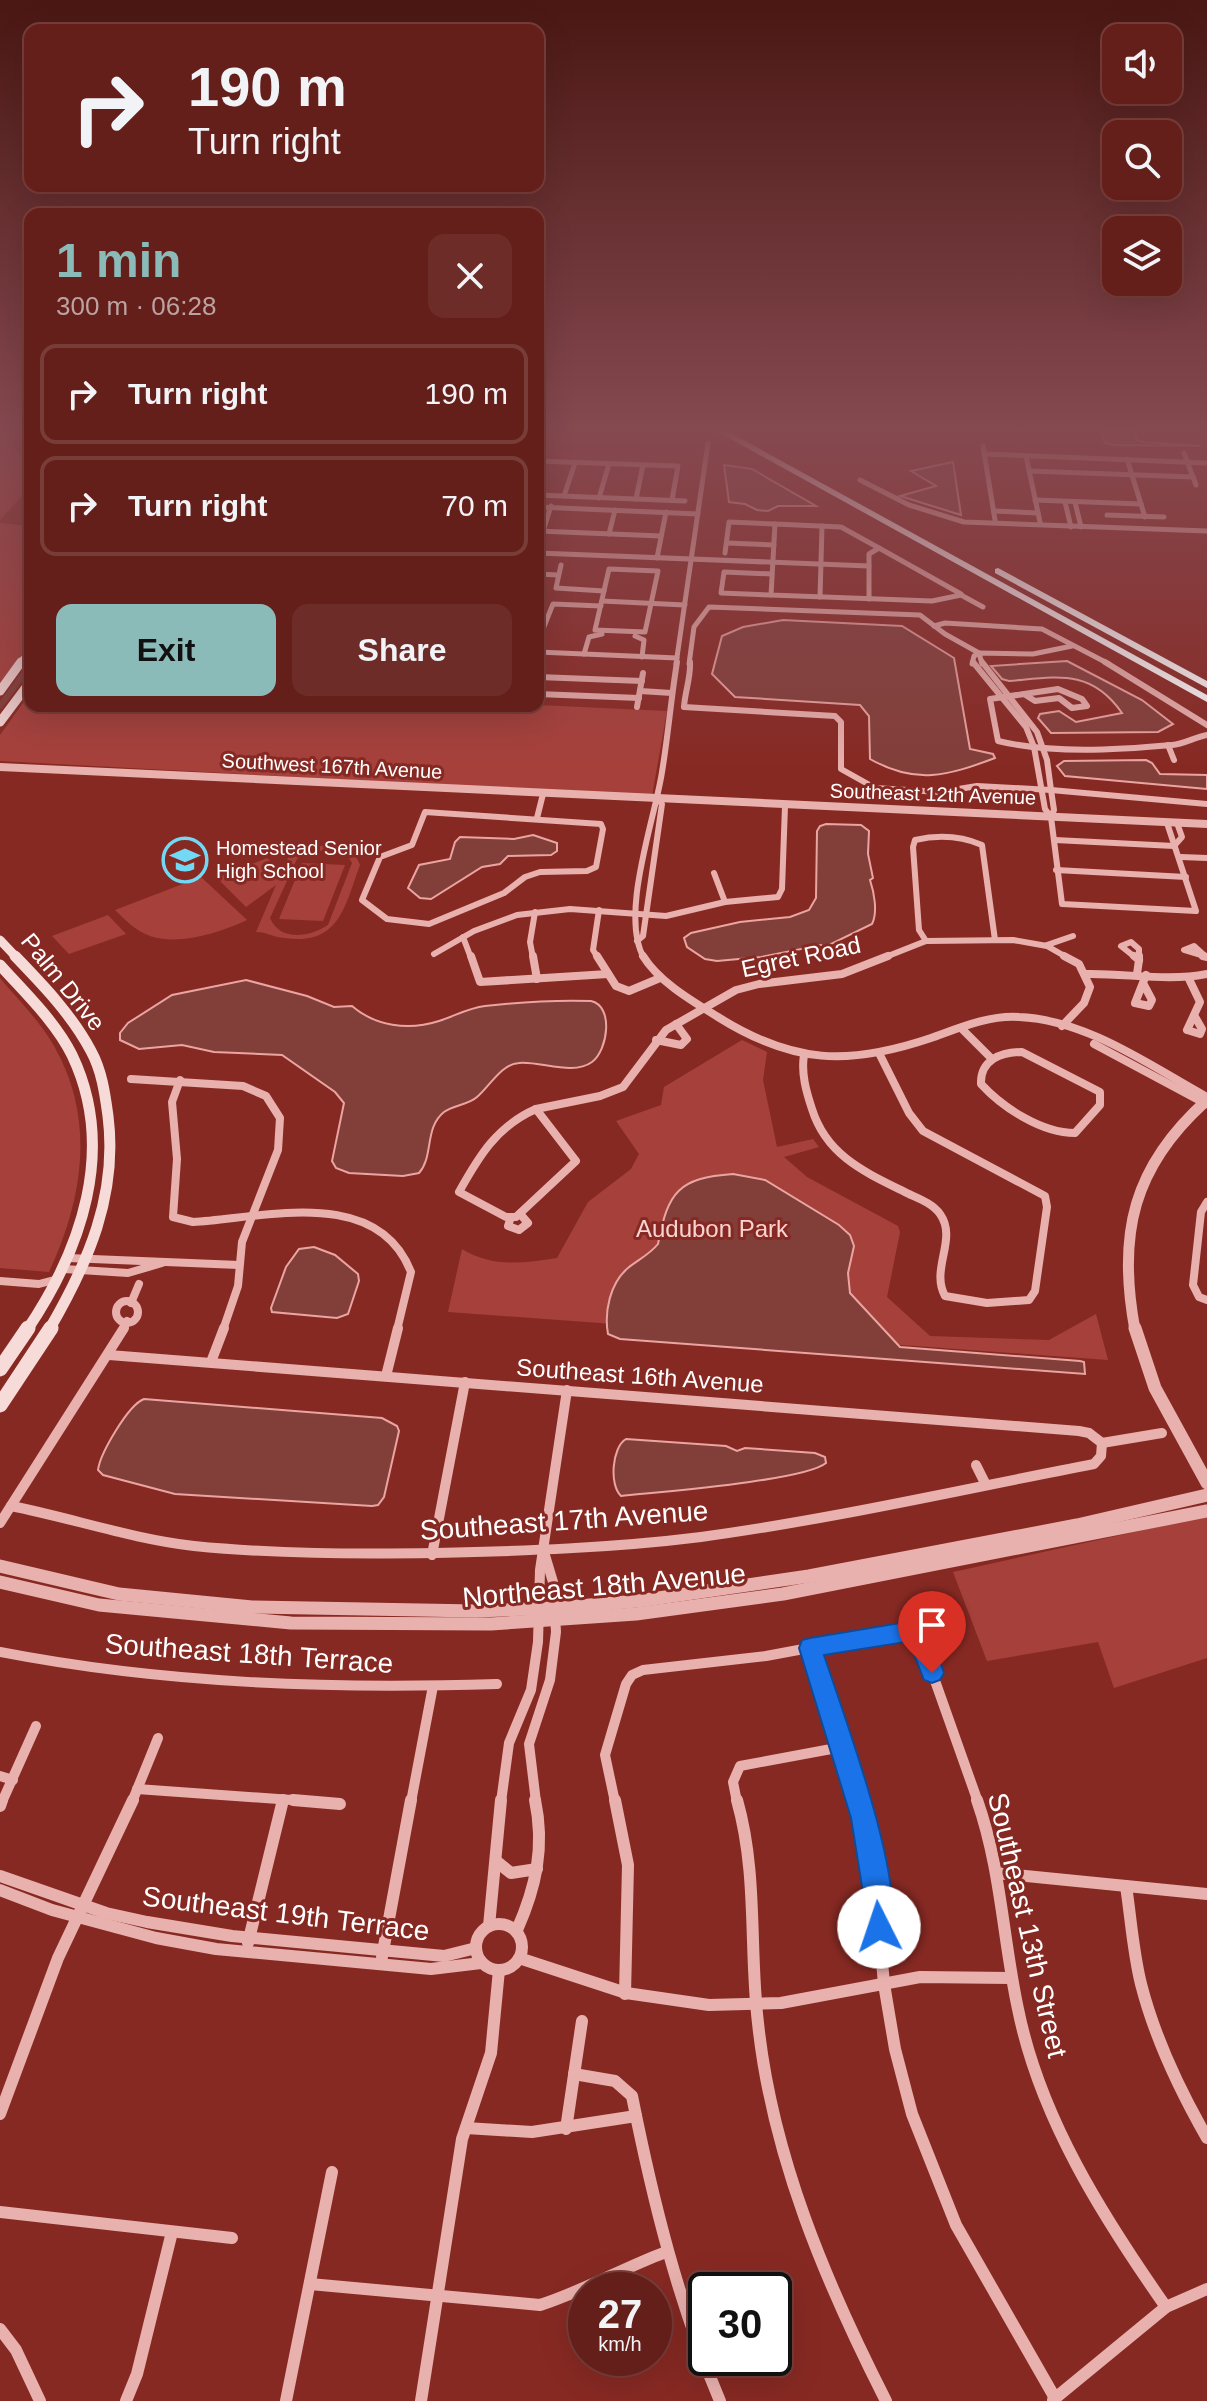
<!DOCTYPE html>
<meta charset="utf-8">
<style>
body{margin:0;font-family:Helvetica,sans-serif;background:#6d2c27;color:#f1f3f6;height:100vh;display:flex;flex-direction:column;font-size:30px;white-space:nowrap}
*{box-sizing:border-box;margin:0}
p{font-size:26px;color:#bca2a2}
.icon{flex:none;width:44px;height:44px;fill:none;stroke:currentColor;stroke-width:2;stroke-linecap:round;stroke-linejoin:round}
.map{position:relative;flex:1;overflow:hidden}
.drawer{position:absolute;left:24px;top:208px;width:520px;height:504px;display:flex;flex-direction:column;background:#651f1a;border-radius:16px;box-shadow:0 8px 32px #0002,0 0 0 2px #793d39}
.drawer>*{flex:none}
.top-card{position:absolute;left:24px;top:24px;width:520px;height:168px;border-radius:16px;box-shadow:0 8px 32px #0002,0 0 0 2px #793d39;background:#651f1a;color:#f1f3f6;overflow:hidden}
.buttons{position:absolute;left:1102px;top:24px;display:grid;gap:16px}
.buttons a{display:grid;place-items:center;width:80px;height:80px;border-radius:16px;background:#651f1a;box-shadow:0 8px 32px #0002,0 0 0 2px #793d39;font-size:40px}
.speed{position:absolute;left:568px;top:2272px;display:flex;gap:16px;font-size:40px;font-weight:700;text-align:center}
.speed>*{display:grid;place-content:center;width:104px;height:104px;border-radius:50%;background:#651f1a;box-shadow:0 8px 32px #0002,0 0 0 2px #793d39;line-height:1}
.speed small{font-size:20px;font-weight:400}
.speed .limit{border:4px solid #111;border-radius:12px;background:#fff;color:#111}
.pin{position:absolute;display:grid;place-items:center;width:68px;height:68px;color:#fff;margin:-82px -34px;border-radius:50% 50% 50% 0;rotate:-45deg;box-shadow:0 0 8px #0007}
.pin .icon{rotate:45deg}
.me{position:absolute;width:88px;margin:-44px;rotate:356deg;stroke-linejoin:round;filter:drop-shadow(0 0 6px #0008)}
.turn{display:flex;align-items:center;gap:28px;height:168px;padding:0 32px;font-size:36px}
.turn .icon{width:104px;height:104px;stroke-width:2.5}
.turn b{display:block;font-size:56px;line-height:68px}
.round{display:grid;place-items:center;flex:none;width:84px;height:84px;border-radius:16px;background:#6d2c27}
.overview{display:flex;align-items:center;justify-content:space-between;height:136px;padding:0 32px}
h1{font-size:48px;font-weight:700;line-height:60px;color:#8bbbb9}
.cta{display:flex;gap:16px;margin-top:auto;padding:16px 32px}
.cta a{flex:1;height:92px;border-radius:16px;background:#8bbbb9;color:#111;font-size:32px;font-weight:700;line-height:92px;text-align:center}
.cta a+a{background:#6d2c27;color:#f1f3f6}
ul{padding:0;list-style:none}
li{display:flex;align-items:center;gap:24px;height:100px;margin:0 16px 12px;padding:0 16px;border:4px solid #793d39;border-radius:16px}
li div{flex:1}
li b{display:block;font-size:30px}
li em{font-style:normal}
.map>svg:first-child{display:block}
.green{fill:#a6403b;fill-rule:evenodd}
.water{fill:#823e39;stroke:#eaa5a2;stroke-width:2}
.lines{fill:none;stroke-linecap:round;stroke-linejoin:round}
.canal{stroke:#823e39;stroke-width:6}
.minor-far4{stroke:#e9b1ae;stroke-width:5}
.minor-far3{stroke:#e9b1ae;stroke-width:6}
.minor-far2{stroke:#e9b1ae;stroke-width:8}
.minor-far1{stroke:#e9b1ae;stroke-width:10}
.minor{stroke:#e9b1ae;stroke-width:12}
.tertiary-far2{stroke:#e9b1ae;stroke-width:8}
.tertiary-far1{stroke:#e9b1ae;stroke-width:11}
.tertiary{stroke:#e9b1ae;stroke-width:13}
.secondary-far3{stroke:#f7dbd9;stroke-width:7}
.secondary-far2{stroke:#f7dbd9;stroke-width:9}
.secondary-far1{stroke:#f7dbd9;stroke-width:11}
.secondary{stroke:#f7dbd9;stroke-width:15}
.motorway{fill:#fff;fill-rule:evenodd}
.route{fill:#1a73e8;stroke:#114b97;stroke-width:2}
.labels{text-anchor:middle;stroke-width:6;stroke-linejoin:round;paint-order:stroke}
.far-street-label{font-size:20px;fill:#fff;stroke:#872923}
.far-poi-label{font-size:20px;fill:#fff;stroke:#872923;text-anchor:start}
.street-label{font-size:24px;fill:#fff;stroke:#872923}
.park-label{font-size:24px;fill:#f7d4d3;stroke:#872923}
.near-street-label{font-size:28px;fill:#fff;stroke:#872923}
</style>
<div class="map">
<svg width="1207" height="2401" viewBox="0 0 1207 2401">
<rect width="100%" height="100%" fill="#872923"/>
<g class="green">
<path d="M0,445C24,447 28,468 29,488L0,520Z"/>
<polygon points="0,523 30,526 30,646 0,684"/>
<polygon points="30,693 30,706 538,705 667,711 652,796 0,761 0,735"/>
<path d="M319,846C336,844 354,847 360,865C345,905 340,946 285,938C272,937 268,932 256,932L276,885L246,907L217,878L267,858L277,867L279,878L292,849H299V852ZM313,851H334L348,856L352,863L328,925C310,937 280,942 270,918L297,859Z"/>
<polygon points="302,863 345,865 323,921 279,919"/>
<path d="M201,877L247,920C221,932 179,946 150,936C136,931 125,920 115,910Z"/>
<polygon points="108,915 126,934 69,954 52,936"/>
<path d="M0,978C18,1000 40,1021 54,1046C96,1119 83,1199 49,1272L0,1268Z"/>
<path d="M742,1040L767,1052L763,1080L777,1147L813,1139L819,1147L784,1157L807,1177L898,1226L900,1232L887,1297L930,1336L1049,1340L1096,1314L1108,1360L448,1312L462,1249C493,1268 523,1263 557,1258L588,1202L631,1169L639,1154L616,1121L661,1105L664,1087Z"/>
<polygon points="1207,1516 1207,1658 1114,1688 1098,1642 987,1661 953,1572"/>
</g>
<g class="water">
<polygon points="1101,432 1134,432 1137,440 1143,442 1200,446 1113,445 1105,443"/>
<polygon points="953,462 961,515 900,496 936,486 911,471"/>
<polygon points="724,465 752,469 816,506 778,506 768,511 757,510 745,504 729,502"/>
<path d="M783,620L902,626L954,658L970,749L993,754L995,758C947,776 916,785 870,759L869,716L860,705L735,697L712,674L722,636L743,627Z"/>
<path d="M1067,661L1142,700L1173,724L1158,732L1051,733L1038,718L1040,714L1059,711L1076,722L1122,713C1091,668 1056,677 1009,681L1002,679L991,666Z"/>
<polygon points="1146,760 1152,763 1160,774 1207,775 1207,789 1065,776 1057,766 1064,761"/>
<path d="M826,824L861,825L869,831L868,854L873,878L870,880C874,892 878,912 872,924L825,947L821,945L761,957L717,961L705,959L687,947L684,938L691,933L740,922L790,917L809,910L816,898L817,831L820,826Z"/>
<polygon points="533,835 557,843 557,851 551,855 508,856 500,864 482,867 431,899 420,898 408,888 419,865 450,859 455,842 460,837 514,839"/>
<path d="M246,980L307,996L334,1007L352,1006C375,1026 408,1031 439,1021C455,1016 468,1008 485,1006C520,1002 557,1000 591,1001C614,1006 608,1050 592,1062C573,1076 541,1061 519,1063C501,1064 490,1086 477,1097C468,1105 454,1105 444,1112C424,1128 434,1156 419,1173L403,1176L349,1173L336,1168L332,1161L344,1103L335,1092L282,1055L214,1052L182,1045L139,1049L120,1040V1033L128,1023L172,995Z"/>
<path d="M733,1174L765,1180L839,1225L850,1235L854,1246L848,1273L850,1293L900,1347L1080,1361L1084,1362L1085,1374L620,1339L608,1334C604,1312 610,1283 628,1268C638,1260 650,1254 658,1244C668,1192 678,1178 733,1174Z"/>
<polygon points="314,1247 335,1255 358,1274 359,1281 348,1314 337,1318 272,1312 271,1308 286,1267 299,1249"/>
<path d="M144,1399L382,1418L397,1426L399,1431L384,1497L378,1505L372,1506L175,1494L103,1475L98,1470C100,1454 128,1405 144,1399Z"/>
<path d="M626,1439L726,1446L737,1451L745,1448L815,1453L825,1457L826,1463C804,1481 657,1492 621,1496C609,1485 612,1447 626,1439Z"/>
</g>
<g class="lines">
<polyline class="canal" points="0,706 30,666"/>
<g class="minor-far4">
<polyline points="983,446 995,520"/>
<polyline points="1184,453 1196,485"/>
<polyline points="984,454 1207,463"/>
<polyline points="1026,456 1040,522"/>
<polyline points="1127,459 1145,517"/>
<polyline points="538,461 678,466 672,500"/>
<polyline points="1029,471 1193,477"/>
<polyline points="860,480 909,505 964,522 1207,531"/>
<polyline points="538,495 685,501"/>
<polyline points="564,496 575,463"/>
<polyline points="599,498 609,464"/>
<polyline points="636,499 643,465"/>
<polyline points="1035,500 1141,504"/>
<polyline points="1065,502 1071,527"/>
<polyline points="1075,502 1081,527"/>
<polyline points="538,507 698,514"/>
<polyline points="994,511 1038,513"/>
<polyline points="1107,515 1164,517"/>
<polyline points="538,531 661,536"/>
<polyline points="543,531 551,506"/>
<polyline points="609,534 615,510"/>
<polyline points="727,543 774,545"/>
<polyline points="879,548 841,527 775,524 771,595 932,601 961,595 983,607"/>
<polyline points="538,553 869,566"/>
<polyline points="725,553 729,522 775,524"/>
<polyline points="657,558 666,512"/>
<polyline points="561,565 556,588 604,591"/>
<polygon points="609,569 658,571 645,632 595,630"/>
<polyline points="538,574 558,575"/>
<polyline points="771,595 721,593 724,572 772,574"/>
<polyline points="820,597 822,526"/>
<polyline points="869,599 869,554 879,548 961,594"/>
<polyline points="602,601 685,605"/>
<polyline points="934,626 945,623 1042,629 1109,664"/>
<polyline points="543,629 553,604 601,606"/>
<polyline points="635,636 644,640 642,657"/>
<polyline points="538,652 677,658"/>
<polyline points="584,654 589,637 602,634"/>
<polyline points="676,664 708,443"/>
<polyline points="689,664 694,627 709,607 920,615 945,634 979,653 982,664"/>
<polyline points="972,664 974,656 979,653 1033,654 1072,646"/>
</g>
<g class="minor-far3">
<path d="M690,662C691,677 685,691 684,707L835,716L841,722V769L875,788L940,792L977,786L1051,790"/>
<polyline points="973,662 1026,727 1034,747 1045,809 1051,817 1062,904 1196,911 1167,823"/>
<polyline points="982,662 1037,732 1047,760 1051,790"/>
<polyline points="1105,662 1207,725"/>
<polyline points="538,677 642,681"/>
<polygon points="1058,689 1082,699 1087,706 1072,708 1059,698 1035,701 1024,694"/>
<polyline points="640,691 672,693"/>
<polyline points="538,694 639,698"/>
<path d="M1024,694L990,699L998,741C1052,754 1116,750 1172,745C1184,744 1195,737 1207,735"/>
<polyline points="637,707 643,673"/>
<polyline points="1168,745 1174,760"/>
<polyline points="1051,790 1207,804"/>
<polygon points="425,812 601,824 603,829 596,867 587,871 540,872 525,877 504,893 429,924 387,919 362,900 380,857 412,845"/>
<polyline points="1051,817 1054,810 1051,790"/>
<polyline points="537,818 543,794"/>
<polyline points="1055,840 1174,846"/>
<polyline points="1174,846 1182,837 1177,823"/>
<polyline points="1181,857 1207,858"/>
<polyline points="1056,870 1186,877"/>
<polyline points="714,873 725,902"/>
<polyline points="463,937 471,958"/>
<polyline points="637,941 643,936 662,804 658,800"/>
<path d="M926,941L919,930L913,847L915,840C937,835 961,836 982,845L995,940"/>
<polyline points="1047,945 1073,936"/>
<polyline points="434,954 474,931 517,915 570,909 666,916 725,902 778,897 782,889 785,806"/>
<polyline points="1205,956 1194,946 1184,950 1207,957"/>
<polyline points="533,958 530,942 535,912"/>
<polyline points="598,958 593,950 599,910"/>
<path d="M644,958C619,915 655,819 662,772C668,736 671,699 677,662"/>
<polyline points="883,958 926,941 1013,940 1047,946 1068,958"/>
<polyline points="1136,958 1121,946 1131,942 1139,949 1139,958"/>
</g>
<g class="minor-far2">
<polyline points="471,956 480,982 608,974"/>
<polyline points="533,956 537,979"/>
<polyline points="597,956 616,986 629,991 660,978"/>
<path d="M643,956C659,982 692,1001 718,1017C793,1064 848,1066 931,1038C959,1028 989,1015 1019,1017C1087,1020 1149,1065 1207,1097"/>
<polyline points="1134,956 1139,960"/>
<polyline points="1203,956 1207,957"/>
<polyline points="1139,960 1139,956"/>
<path d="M1086,974C1126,973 1167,982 1207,974"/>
<polyline points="1137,974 1139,960"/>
<polyline points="1189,979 1200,1002 1187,1030 1200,1034 1202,1029 1194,1015"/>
<polyline points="1144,985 1152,1000 1149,1006 1135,1003 1146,975"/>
<polyline points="1062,1026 1084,1003 1090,987 1079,964 1064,956"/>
<polyline points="961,1028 992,1059"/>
<polyline points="656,1040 681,1045 687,1039 676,1024"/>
<polyline points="1094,1044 1206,1104"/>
<path d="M1022,1052L1100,1092V1105L1075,1133C1042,1133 1003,1108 981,1084C980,1060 1001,1052 1022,1052Z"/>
<path d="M804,1055C801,1073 806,1091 812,1109C827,1157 867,1173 909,1194C920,1199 933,1204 940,1214C958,1239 930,1269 945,1296L987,1303L1029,1300L1035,1291L1047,1207L1045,1196L923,1131L909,1113L879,1053"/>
<polyline points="131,1079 243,1086 266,1096 280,1118 278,1150 242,1242 238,1286 223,1330"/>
<path d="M180,1080L172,1102L177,1159L173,1217L193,1222C263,1218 377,1185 411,1272L397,1330"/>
<polyline points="536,1109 600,1096 623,1087 666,1030 736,990 759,984 842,974 888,956"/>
<path d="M536,1109L576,1161L516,1217H506L459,1192C479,1156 497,1126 536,1109Z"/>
<polyline points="1207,1202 1201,1212 1193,1285 1199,1297 1207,1300"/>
<polyline points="511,1217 508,1226 519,1230 528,1223 521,1215"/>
<polyline points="68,1258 239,1265"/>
<polyline points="64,1269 128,1273 162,1263"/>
<polyline points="0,1281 39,1284 58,1279"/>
<circle cx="127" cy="1312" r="11"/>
<polyline points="131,1303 139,1284"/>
<polyline points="123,1330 127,1321"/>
</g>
<g class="minor-far1">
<polyline points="109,1355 1079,1431 1089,1433 1102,1443"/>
<polyline points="211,1362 224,1328"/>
<polyline points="386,1376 398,1328"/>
<polyline points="1102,1443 1162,1433"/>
<polyline points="976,1465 986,1485"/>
<path d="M11,1506C72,1518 132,1539 194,1546C274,1554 355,1554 436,1553C524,1551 613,1548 701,1537C833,1519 964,1489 1094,1464L1101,1456L1102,1443"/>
<polyline points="0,1523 124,1328"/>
<polyline points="432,1555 465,1382"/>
<polyline points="810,1648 857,1802"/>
<path d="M0,1652C165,1684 329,1689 497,1684"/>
<polyline points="0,1776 13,1780"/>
<polyline points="137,1789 320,1802"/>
<polyline points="2,1802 36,1726"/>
<polyline points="132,1802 158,1738"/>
<polyline points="411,1802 433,1686"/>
<polyline points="501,1802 509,1743 531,1690 538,1642 540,1570 567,1390"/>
<polyline points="536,1802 529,1744 550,1680 556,1632 553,1582 544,1552"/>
<polyline points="615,1802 605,1755 626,1684 632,1675 643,1670 766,1656 895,1632 916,1636 922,1644 978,1802"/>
<polyline points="737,1802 733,1782 740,1766 842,1747"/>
</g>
<g class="minor">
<polyline points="293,1800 340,1804"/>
<polyline points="615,1800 628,1865 625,1994"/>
<path d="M737,1800C758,1874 749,1948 758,2023C772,2156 826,2283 886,2401"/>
<polyline points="857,1800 872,1851 884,1984 895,2049 912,2114 956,2225 1055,2398"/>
<path d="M977,1800C1001,1868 1003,1940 1018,2009C1040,2118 1103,2217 1166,2307"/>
<polyline points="0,1806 2,1800"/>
<polyline points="496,1861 511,1873 537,1869"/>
<polyline points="996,1873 1207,1894"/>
<polyline points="0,1876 106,1913 147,1922 232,1936 444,1956 476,1948"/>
<path d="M1126,1886C1131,1919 1133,1952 1141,1984C1155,2039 1179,2089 1207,2138"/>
<polyline points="0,1890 52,1910 156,1938 216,1949 431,1969 481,1963"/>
<circle cx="499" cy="1947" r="23"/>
<polyline points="489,1926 501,1800"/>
<path d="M517,1930C536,1887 545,1847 535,1800"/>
<polyline points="248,1943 283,1800"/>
<polyline points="382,1957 411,1800"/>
<polyline points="519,1958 626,1993 709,2005 781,2003 920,1977 1011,1978"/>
<path d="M574,2074L615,2081L632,2096C653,2201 678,2302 720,2401"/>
<polyline points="0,2114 58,1958 133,1800"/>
<polyline points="466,2128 532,2132 636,2116"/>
<polyline points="566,2129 582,2021"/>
<polyline points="0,2212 232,2238"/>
<path d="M310,2284L540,2305C584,2291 623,2268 666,2252"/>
<polyline points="0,2329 16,2350 40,2401"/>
<polyline points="1053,2400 1166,2307 1207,2289"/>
<polyline points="126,2401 137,2374 172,2232"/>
<polyline points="286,2401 332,2172"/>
<polyline points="421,2401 462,2139 491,2053 499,1970"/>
</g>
<polyline class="tertiary-far2" points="0,767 1207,824"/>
<path class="tertiary-far1" d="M1135,1330C1117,1234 1133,1166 1207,1100"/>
<g class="tertiary">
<polyline points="1135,1328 1155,1388 1207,1483"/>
<polyline points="0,1566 119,1594 252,1607 476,1611 554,1608 638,1601 809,1576 1077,1525 1207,1495"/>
<polyline points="0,1582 99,1605 291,1623 491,1624 636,1614 783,1594 1207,1511"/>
</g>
<polyline class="secondary-far3" points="20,664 30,651"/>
<g class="secondary-far2">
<polyline points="0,691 21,662"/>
<polyline points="0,722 30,682"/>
<polyline points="0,940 17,958"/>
</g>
<g class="secondary-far1">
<path d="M15,956C43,985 72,1015 91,1051C102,1071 105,1094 108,1116C118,1195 88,1263 49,1330"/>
<path d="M0,965C25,993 55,1021 72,1055C117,1149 81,1250 27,1330"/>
</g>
<g class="secondary">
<polyline points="0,1369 28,1328"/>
<polyline points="0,1405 51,1328"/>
</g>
<g class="motorway">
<polygon points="718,432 729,432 1207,695 1207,702"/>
<polygon points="998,568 1207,681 1207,688 995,573 995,569"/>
</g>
</g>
<linearGradient id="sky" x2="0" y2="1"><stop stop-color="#4a1713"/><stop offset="0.56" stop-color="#854950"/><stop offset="1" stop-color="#854950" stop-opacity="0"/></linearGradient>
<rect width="1207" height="768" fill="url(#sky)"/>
<path class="route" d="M906,1622C934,1632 935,1647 944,1673L940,1680L932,1683L924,1680L912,1649L905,1642L824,1655C842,1710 909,1888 889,1936L879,1940L870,1936L851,1818L799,1648L802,1640L810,1638Z"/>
<defs>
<g id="school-ring" transform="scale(2.3)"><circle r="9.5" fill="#872923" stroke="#72d9f4" stroke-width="1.5"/><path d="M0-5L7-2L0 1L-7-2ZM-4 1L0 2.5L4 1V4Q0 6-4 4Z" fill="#72d9f4"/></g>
</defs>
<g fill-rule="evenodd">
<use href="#school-ring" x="185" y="860"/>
</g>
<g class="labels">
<g class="far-street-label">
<text transform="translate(332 766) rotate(3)" y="7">Southwest 167th Avenue</text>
<text transform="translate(933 794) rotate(2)" y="7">Southeast 12th Avenue</text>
</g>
<g class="far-poi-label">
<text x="216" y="855">Homestead Senior<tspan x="216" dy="23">High School</tspan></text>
</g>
<g class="street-label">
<text transform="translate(801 957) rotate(-12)" y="8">Egret Road</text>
<text transform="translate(63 982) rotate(51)" y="8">Palm Drive</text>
<text transform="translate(640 1376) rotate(4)" y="8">Southeast 16th Avenue</text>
</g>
<g class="park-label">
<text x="712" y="1237">Audubon Park</text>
</g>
<g class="near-street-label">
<text transform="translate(564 1520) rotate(-4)" y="10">Southeast 17th Avenue</text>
<text transform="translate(604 1585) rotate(-5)" y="10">Northeast 18th Avenue</text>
<text transform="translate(249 1653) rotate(4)" y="10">Southeast 18th Terrace</text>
<text transform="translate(286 1913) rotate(7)" y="10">Southeast 19th Terrace</text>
<text transform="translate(1028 1925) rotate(77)" y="10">Southeast 13th Street</text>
</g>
</g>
</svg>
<div class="buttons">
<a><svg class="icon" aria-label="sound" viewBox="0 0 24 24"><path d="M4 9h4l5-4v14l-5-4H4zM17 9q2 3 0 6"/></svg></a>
<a><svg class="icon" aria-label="search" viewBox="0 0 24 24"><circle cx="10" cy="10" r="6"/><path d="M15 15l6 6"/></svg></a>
<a><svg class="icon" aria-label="layers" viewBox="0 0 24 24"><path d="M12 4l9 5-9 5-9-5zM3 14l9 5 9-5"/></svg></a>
</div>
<div class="speed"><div>27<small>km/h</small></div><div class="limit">30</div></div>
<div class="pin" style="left:932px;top:1673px;background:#d93025"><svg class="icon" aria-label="arrive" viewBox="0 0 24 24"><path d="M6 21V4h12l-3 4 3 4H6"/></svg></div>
<svg class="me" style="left:879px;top:1927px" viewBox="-20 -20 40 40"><circle r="19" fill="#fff"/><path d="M0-13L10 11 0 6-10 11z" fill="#1a73e8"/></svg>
<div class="top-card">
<div class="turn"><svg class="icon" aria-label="right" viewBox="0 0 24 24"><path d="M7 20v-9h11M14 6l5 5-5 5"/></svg><div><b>190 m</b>Turn right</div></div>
</div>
<section class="drawer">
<div class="overview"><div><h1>1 min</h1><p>300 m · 06:28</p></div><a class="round"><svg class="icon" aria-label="close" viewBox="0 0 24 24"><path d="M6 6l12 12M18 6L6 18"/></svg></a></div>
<ul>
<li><svg class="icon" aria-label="right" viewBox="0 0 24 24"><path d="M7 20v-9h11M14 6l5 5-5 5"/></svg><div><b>Turn right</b></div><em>190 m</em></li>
<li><svg class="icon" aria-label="right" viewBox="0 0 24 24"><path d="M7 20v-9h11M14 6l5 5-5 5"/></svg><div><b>Turn right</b></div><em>70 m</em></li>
</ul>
<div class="cta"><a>Exit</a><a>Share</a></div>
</section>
</div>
